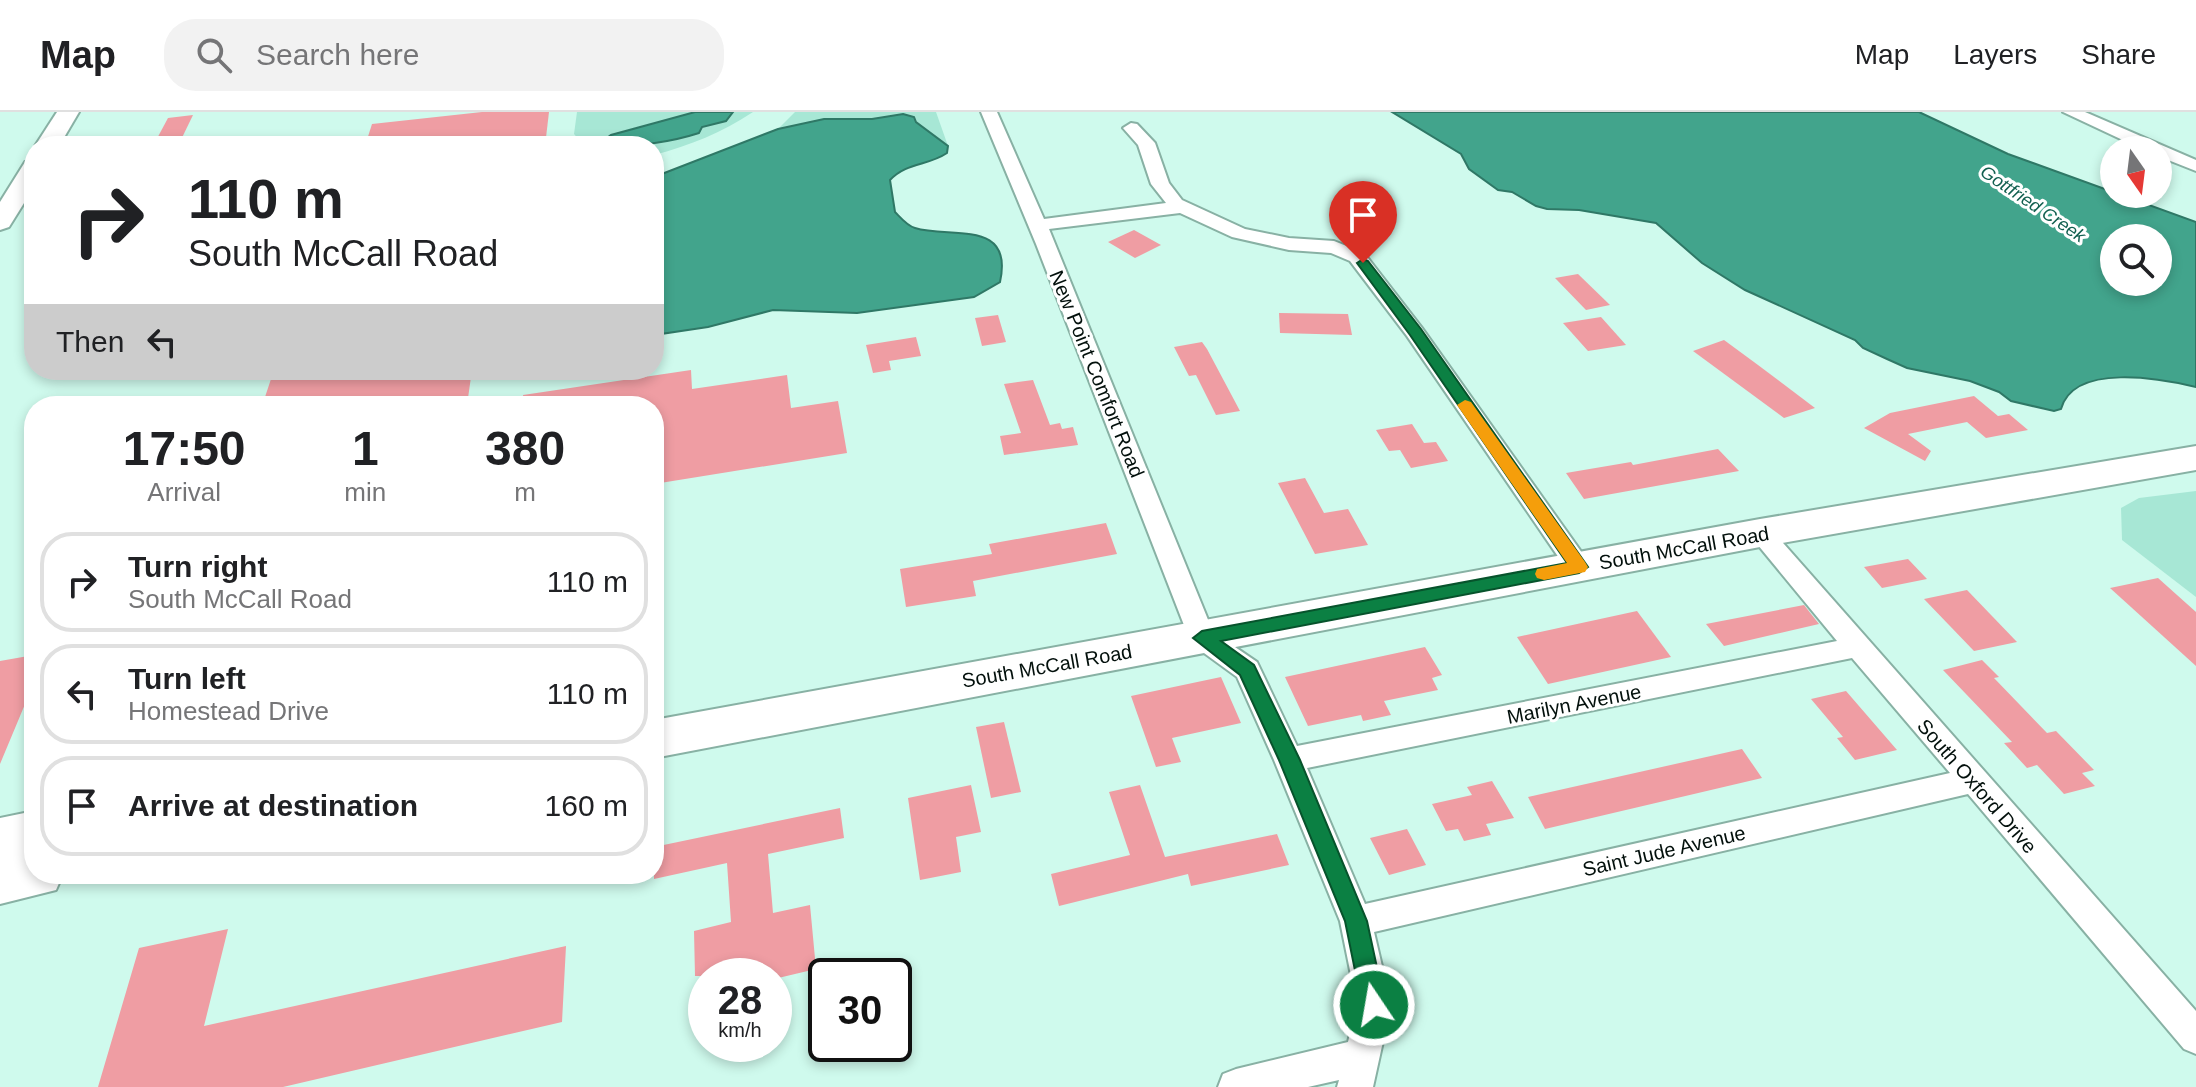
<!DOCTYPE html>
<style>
body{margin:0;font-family:Helvetica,sans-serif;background:#f2f2f2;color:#202124;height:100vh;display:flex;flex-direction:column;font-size:30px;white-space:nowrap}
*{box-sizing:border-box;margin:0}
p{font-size:26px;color:#757577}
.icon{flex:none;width:44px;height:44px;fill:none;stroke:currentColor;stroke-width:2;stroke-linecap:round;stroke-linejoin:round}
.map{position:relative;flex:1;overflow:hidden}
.sheet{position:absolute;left:24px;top:284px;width:640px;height:488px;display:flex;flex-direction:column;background:#fff;border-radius:32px;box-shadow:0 4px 12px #0003}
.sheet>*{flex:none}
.guide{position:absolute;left:24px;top:24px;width:640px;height:244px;border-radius:32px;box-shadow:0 4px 12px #0003;background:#fff;color:#202124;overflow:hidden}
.needle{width:52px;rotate:166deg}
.controls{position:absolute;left:2100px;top:24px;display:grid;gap:16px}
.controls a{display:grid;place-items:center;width:72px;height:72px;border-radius:50%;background:#fff;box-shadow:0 4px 12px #0003;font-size:40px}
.speed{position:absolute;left:688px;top:846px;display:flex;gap:16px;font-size:40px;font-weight:700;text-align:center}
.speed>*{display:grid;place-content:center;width:104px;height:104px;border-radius:50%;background:#fff;box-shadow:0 4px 12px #0003;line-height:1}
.speed small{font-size:20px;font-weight:400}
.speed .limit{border:4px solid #111;border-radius:12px;background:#fff;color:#111}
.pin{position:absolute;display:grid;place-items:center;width:68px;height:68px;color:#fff;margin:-82px -34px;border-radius:50% 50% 50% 0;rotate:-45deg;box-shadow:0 0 8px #0007}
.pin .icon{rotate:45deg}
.me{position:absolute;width:88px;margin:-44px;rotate:348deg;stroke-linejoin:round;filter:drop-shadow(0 0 6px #0008)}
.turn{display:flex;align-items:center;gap:28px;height:168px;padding:0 32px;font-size:36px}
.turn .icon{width:104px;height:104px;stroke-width:2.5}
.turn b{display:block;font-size:56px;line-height:68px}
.then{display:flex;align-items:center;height:76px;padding:0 32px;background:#0003;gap:16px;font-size:30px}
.eta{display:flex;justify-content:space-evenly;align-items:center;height:136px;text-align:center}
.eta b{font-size:48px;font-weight:700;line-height:56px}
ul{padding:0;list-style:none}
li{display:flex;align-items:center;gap:24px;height:100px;margin:0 16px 12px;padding:0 16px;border:4px solid #e0e0e0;border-radius:32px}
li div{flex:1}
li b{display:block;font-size:30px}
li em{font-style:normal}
header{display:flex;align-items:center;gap:48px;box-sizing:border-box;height:112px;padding:0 40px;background:#fff;border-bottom:2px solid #e0e0e0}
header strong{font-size:38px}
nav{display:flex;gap:44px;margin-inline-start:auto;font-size:28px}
.search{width:560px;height:72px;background:#f2f2f2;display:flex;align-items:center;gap:20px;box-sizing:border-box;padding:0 28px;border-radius:32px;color:#757577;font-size:30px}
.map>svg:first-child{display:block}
.green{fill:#a7e7d5}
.water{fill:#42a48c;stroke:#2f7866;stroke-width:2;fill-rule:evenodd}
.building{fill:#ef9da3}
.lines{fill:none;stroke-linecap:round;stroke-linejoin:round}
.minor-casing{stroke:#88b1a4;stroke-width:4}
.secondary-casing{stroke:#88b1a4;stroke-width:4}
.primary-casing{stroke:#88b1a4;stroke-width:4}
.minor{fill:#fff;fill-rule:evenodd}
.secondary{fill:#fff;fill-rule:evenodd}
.primary{fill:#fff;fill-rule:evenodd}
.route{fill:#0b8043;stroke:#07532c;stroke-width:2}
.slow{fill:#f59e0b}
.labels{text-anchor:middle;stroke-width:6;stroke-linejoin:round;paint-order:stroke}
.far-water-label{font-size:18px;font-style:italic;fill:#126050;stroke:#fff}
.street-label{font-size:20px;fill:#03100c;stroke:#fff}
</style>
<header>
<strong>Map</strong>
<div class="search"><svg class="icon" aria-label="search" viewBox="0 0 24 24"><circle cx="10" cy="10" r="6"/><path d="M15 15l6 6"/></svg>Search here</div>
<nav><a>Map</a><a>Layers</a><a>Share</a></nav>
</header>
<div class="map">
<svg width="2196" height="975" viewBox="0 0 2196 975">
<rect width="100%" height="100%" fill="#cffaed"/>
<g class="green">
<polygon points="577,0 695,0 623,19 604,29 609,34 585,34 574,22"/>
<path d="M733,0H753C721,21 691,33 654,43V34H644L699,21L702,15L726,9Z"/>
<polygon points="795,0 936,0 948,34 903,2 872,7 824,7 778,17"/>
<polygon points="2196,379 2196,485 2122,428 2121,396 2139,386"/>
</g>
<g class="water">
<path d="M695,0H733L726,9L702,15L699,21C668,31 641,34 609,34L603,29L611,23Z"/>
<path d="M1392,0H1919L2008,42L2196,110V275C2162,267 2074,250 2061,297L2054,299L2011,289L1999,280L1970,269L1907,256L1887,247L1863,236L1855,228L1745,178L1702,151L1656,111L1579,98L1547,97L1536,94L1512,80L1498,78L1469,57L1461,42ZM2114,126H2158V170H2114Z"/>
<path d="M903,2L914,5L916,10L948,34L947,41C928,54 907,50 890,68L895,100C900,105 907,114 915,116C950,127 1014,106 1000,170L974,185L857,201L773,198L708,215L654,223V65L778,17L824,7H872Z"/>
</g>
<g class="building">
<polygon points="482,0 549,0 545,34 365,34 372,12"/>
<polygon points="193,3 178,34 153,34 168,6"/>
<polygon points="1134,118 1161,133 1135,146 1108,130"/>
<polygon points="1578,162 1610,193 1586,198 1555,166"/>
<polygon points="1279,201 1348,202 1352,223 1280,221"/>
<polygon points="998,203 1006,230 982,234 975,206"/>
<polygon points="1601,205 1626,233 1588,239 1563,211"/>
<polygon points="916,225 921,244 889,249 891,258 873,261 866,233"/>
<polygon points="1724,228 1758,253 1815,296 1784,306 1693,239"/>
<polygon points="1202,230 1207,237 1240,299 1216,303 1196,263 1189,264 1174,235"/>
<polygon points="274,258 472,258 468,286 414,294 262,294"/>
<polygon points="691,258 692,277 787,263 791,296 838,289 847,341 654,372 654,294 524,294 523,283"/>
<polygon points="1033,268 1050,313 1060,311 1062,317 1073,315 1078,333 1004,343 1000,324 1021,321 1004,272"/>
<polygon points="1974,284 1998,304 2009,302 2028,318 1986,326 1967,310 1908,322 1931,339 1925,349 1864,316 1890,301"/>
<polygon points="1412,312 1424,331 1436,330 1448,349 1411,356 1400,338 1389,339 1376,318"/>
<polygon points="1718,337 1739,359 1584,387 1566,361 1631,350 1633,353"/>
<polygon points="1305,366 1324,401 1348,397 1368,433 1315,442 1278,371"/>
<polygon points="1106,411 1117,442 973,469 976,484 906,495 900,457 992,442 989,432"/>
<polygon points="1908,447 1927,467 1882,476 1864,455"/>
<polygon points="2158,466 2196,500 2196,554 2110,476"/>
<polygon points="1967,478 2017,530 1974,539 1924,487"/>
<polygon points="1804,493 1819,512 1724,534 1706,512"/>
<polygon points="1637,499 1671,545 1548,572 1517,525"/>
<polygon points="1425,535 1442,563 1432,566 1438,578 1384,589 1391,603 1363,609 1361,603 1308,614 1285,565"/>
<polygon points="34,543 34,584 28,585 0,652 0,549"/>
<polygon points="1982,548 1999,565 1994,566 2047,621 2056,619 2094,658 2082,661 2095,674 2064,682 2037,653 2027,656 2004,631 2012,630 1943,558"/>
<polygon points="1221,565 1241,611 1172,626 1181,650 1156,655 1131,584"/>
<polygon points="1846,579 1897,638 1855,648 1837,626 1843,625 1811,587"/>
<polygon points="1004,610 1021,680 991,686 976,615"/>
<polygon points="1742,637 1762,666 1545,717 1528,685"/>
<polygon points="1492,669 1514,706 1486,712 1491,723 1464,729 1458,717 1446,719 1432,692 1472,683 1467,675"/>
<polygon points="971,673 981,720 956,725 961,760 920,768 908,686"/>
<polygon points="1140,673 1165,745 1277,722 1289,753 1191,774 1188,762 1059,794 1051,762 1130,743 1109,680"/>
<polygon points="840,696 844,726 768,742 773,801 810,793 816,857 774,867 774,864 695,864 694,819 731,810 727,751 654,767 654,735"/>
<polygon points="1407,717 1426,753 1389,763 1370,726"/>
<polygon points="228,817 204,914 566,834 562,910 283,975 98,975 139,836"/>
</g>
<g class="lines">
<g class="minor-casing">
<g id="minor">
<path d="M981,0H997L1044,107L1166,91L1151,72L1138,33L1123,16L1131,11L1137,12L1155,31L1169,71L1182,88L1245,117L1289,126L1334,129L1364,141L1422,216L1592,455L1588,462L1579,464L1570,462L1407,224L1350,149L1331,141L1289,138L1232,125L1180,101L1049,117L1213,520L1257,550L1297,634L1837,529L1748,421L1751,415L1760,412L1769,415L2196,899V942L2184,937L1968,682L1374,820L1391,893L1373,975H1337L1339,968L1308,975H1218L1223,962L1236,957L1348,930L1357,893L1340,809L1274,648L1237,565L1193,533L1189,526L1036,132ZM1852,546L1950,661L1365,792L1307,656Z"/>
<polygon points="2063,0 2085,0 2196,48 2196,59 2158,44 2158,38 2144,38"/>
</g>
</g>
<g class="secondary-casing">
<g id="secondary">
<polygon points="57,0 79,0 59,34 35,34"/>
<polygon points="34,48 34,75 9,115 0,118 0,90 25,50"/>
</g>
</g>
<g class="primary-casing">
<g id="primary">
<polygon points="2196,334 2196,358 1760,435 654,646 654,608 1760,407"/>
<polygon points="34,699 34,762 63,762 56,778 0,792 0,706"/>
</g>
</g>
<use href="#minor" class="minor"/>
<use href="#secondary" class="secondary"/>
<use href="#primary" class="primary"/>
</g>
<polygon class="route" points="1363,147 1368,149 1421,217 1588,455 1579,461 1221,529 1254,553 1300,648 1367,809 1385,893 1382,901 1374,904 1365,901 1362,893 1345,809 1279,648 1240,563 1193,526 1202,519 1567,451 1410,223 1357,151"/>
<polygon class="slow" points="1465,288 1471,290 1585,450 1588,455 1585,460 1544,468 1537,466 1535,462 1537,457 1567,451 1457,293"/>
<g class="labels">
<g class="far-water-label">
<text transform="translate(2033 92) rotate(34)" y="6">Gottfried Creek</text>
</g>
<g class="street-label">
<text transform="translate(1097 262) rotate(68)" y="7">New Point Comfort Road</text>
<text transform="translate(1684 436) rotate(-10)" y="7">South McCall Road</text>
<text transform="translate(1047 554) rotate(-10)" y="7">South McCall Road</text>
<text transform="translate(1574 592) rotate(-11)" y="7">Marilyn Avenue</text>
<text transform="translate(1977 674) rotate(49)" y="7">South Oxford Drive</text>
<text transform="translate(1664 739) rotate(-13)" y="7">Saint Jude Avenue</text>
</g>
</g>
</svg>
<div class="controls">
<a><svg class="needle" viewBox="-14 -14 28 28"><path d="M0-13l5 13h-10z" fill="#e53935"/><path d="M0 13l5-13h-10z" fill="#757577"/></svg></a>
<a><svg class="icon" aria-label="search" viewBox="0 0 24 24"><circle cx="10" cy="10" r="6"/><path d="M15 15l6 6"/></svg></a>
</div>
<div class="speed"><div>28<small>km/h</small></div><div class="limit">30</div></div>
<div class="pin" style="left:1363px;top:151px;background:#d93025"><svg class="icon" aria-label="arrive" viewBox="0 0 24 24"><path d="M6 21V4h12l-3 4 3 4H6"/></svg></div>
<svg class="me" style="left:1374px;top:893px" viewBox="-20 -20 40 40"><circle r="17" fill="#0b8043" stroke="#fff" stroke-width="3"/><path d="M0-11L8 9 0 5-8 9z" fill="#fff"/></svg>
<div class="guide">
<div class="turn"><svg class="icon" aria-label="right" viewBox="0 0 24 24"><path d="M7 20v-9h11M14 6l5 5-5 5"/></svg><div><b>110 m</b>South McCall Road</div></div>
<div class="then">Then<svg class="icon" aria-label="left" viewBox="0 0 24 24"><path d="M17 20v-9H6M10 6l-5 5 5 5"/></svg></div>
</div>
<section class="sheet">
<div class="eta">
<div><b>17:50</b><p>Arrival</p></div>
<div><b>1</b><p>min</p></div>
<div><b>380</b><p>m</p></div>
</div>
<ul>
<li><svg class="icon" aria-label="right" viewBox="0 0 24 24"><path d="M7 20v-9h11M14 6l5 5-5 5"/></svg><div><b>Turn right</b><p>South McCall Road</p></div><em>110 m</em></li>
<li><svg class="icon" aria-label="left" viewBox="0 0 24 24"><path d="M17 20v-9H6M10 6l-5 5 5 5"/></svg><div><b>Turn left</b><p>Homestead Drive</p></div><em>110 m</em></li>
<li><svg class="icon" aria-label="arrive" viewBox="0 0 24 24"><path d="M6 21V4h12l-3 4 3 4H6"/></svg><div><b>Arrive at destination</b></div><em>160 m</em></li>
</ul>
</section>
</div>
